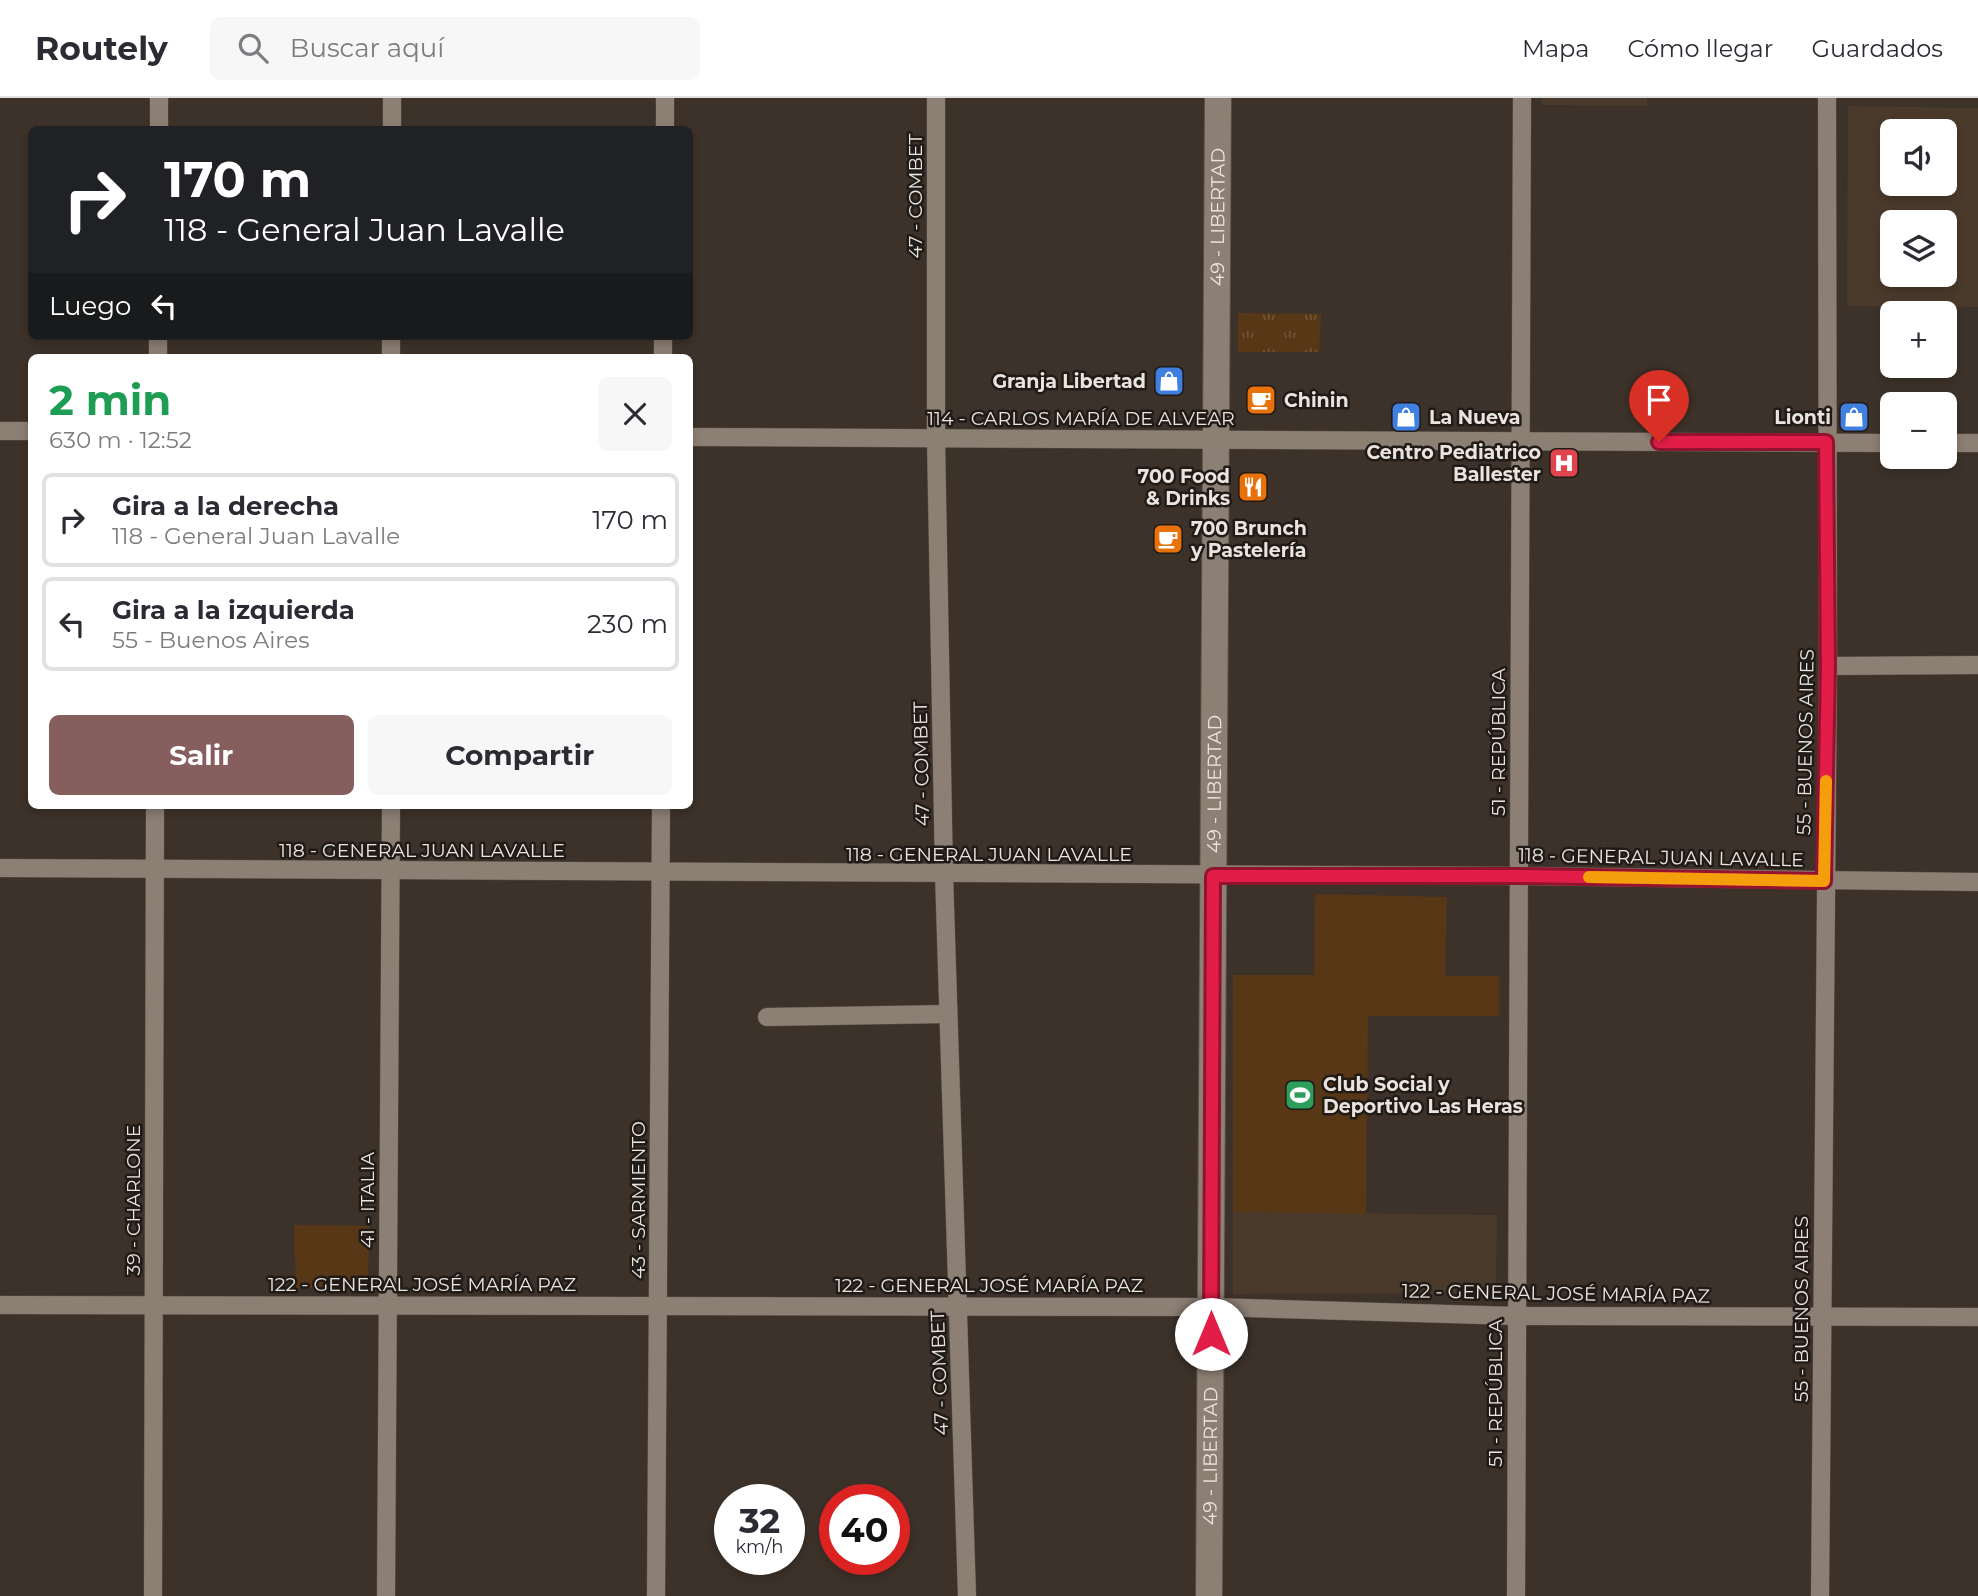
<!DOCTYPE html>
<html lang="es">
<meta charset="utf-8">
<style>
body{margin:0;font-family:Montserrat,sans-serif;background:#f7f7f7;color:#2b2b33;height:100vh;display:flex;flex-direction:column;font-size:26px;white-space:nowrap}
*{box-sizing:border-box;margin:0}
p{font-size:23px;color:#7c7c81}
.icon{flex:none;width:38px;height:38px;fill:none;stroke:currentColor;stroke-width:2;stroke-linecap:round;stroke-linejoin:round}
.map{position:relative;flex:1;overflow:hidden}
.sheet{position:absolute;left:28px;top:256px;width:665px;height:455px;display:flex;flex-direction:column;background:#fff;border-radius:10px;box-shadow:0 4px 10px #0003}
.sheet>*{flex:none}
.hud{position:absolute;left:28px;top:28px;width:665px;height:214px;border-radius:10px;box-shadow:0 4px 10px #0003;background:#202124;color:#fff;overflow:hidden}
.buttons{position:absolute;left:1880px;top:21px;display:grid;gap:14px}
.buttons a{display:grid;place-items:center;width:77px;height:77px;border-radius:10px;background:#fff;box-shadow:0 4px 10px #0003;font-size:35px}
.speed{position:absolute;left:714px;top:1386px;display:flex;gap:14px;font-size:35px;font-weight:700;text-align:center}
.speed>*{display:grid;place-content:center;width:91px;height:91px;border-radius:50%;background:#fff;box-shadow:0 4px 10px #0003;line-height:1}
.speed small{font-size:18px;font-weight:400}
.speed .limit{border:10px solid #d22;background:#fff;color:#111}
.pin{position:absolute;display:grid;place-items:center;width:60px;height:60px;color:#fff;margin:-72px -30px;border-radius:50% 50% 50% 0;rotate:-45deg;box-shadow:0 0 7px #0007}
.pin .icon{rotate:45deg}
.me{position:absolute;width:77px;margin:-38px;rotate:0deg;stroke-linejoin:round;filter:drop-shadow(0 0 5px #0008)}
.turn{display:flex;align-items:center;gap:24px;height:147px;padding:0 21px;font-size:32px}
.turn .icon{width:91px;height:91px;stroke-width:2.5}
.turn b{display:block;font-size:49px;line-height:60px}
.then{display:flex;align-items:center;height:66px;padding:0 21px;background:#0003;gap:14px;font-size:26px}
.round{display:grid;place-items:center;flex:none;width:74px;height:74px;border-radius:10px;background:#f7f7f7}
.overview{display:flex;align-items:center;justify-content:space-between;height:119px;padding:0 21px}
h1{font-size:42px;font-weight:700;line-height:52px;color:#1e9e55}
.cta{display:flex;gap:14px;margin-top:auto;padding:14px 21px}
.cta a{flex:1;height:80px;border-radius:10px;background:#865e5d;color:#fff;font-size:28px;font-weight:700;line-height:80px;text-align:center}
.cta a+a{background:#f7f7f7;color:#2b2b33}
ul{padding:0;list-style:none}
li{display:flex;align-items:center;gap:21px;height:94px;margin:0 14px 10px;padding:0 7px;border:4px solid #e1e1e2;border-radius:10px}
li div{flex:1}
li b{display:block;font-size:26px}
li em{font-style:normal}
header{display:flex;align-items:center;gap:42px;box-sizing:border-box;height:98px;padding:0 35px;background:#fff;border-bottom:2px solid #e1e1e2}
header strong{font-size:33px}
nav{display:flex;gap:38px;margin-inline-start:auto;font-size:24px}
.search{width:490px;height:63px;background:#f7f7f7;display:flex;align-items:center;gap:18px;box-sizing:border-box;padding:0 24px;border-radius:10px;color:#7c7c81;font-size:26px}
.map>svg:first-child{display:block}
.built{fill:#4a3a2c;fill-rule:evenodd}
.grass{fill:url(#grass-tufts)}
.pitch{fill:#573716}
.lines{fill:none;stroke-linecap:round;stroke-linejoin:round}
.street-casing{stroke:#584f46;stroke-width:19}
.secondary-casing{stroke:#584f46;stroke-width:28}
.street{stroke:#8c7f74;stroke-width:18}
.secondary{stroke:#8c7f74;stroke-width:26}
.route-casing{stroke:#92132f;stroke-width:18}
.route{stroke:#e11d48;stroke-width:12}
.slow{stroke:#f59e0b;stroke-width:12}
.labels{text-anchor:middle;stroke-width:5;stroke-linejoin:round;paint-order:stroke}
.street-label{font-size:19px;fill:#ebe4de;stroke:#201b17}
.poi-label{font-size:19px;font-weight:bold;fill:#ebe4de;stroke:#201b17;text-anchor:end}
</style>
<header>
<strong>Routely</strong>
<div class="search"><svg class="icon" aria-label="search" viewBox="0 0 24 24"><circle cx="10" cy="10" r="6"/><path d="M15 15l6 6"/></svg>Buscar aquí</div>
<nav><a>Mapa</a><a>Cómo llegar</a><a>Guardados</a></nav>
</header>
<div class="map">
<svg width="1978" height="1498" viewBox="0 0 1978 1498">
<defs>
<pattern id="grass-tufts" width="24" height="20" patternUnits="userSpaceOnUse" patternTransform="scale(1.75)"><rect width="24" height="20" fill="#573716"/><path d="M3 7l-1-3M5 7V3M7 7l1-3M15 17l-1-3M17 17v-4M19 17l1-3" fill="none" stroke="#6f5437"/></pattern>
</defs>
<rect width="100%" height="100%" fill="#3d3229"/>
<g class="built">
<polygon points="1542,0 1647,0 1647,8 1542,7"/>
<path d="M1848,8L1978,10V209L1847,208ZM1892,33H1944V86H1892ZM1892,124H1944V177H1892Z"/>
<polygon points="1233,1114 1497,1117 1496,1188 1489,1195 1233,1196"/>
</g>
<polygon class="grass" points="1238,215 1321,216 1319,254 1238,254"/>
<g class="pitch">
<polygon points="1315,796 1447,799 1445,878 1499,878 1499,918 1368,918 1366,1116 1233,1114 1233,877 1314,877"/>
<polygon points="294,1127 369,1128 368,1190 296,1190"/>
</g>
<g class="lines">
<g class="street-casing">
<g id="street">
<polyline points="936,0 936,341 944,776 967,1498"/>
<polyline points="159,32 159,0"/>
<polyline points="392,32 392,0"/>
<polyline points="665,32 665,0"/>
<polyline points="158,259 158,238"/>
<polyline points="391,259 391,238"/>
<polyline points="663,259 663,238"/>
<polyline points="0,333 32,333"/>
<polyline points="690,339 1892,345"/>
<polyline points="1944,345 1978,345"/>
<polyline points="1828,568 1978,567"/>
<polyline points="0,770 1518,778 1978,784"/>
<polyline points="767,919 948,916"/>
<polyline points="0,1207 1211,1209 1516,1218 1978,1219"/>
<polyline points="153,1498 155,707"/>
<polyline points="386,1498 391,707"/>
<polyline points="656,1498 661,707"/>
<polyline points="1516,1498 1522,0"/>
<polyline points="1820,1498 1828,568 1827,0"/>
</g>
</g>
<g class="secondary-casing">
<g id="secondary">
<path id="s1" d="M1209,1498L1218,0"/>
</g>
</g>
<use href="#street" class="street"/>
<use href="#secondary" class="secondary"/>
</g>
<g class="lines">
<g class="route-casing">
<polyline id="route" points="1211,1236 1213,778 1518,778 1824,783 1828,568 1826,344 1659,344"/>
</g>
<use href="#route" class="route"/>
<polyline class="slow" points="1589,779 1824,783 1826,683"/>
</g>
<defs>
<g id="shop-square" transform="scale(1.575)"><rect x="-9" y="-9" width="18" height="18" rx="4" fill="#3f7fe0" stroke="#201b17"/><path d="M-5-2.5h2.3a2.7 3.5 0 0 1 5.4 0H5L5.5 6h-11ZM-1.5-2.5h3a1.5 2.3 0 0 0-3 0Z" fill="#fff"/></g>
<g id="cafe-square" transform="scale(1.575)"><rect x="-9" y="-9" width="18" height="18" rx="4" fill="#e8710a" stroke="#201b17"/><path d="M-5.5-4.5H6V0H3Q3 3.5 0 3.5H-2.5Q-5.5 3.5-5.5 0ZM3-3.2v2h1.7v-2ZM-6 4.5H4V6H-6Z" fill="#fff"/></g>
<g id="hospital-square" transform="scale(1.575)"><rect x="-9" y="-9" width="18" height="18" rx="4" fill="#e0444e" stroke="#201b17"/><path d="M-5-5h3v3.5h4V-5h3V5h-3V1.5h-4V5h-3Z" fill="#fff"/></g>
<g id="restaurant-square" transform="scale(1.575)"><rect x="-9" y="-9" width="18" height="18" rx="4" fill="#e8710a" stroke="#201b17"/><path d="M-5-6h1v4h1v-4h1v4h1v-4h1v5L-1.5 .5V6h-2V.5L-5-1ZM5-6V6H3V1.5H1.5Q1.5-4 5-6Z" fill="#fff"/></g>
<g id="stadium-square" transform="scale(1.575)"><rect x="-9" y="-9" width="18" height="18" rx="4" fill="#2e9e5b" stroke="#201b17"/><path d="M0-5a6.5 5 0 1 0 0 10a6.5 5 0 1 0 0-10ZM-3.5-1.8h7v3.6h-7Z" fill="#fff"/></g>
</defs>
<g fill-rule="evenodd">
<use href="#shop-square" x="1169" y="283"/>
<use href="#cafe-square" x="1261" y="302"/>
<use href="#shop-square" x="1406" y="319"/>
<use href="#shop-square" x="1854" y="319"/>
<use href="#hospital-square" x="1564" y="365"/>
<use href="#restaurant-square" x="1253" y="389"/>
<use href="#cafe-square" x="1168" y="441"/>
<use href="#stadium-square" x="1300" y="997"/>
</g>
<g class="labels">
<g class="street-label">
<text transform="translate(915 98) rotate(-90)" y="7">47 - COMBET</text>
<text dy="7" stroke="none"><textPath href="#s1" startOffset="1379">49 - LIBERTAD</textPath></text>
<text x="1081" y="327">114 - CARLOS MARÍA DE ALVEAR</text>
<text transform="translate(1498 644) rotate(-90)" y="7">51 - REPÚBLICA</text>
<text transform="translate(1805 644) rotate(-89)" y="7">55 - BUENOS AIRES</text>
<text transform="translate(921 666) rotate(-91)" y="7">47 - COMBET</text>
<text dy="7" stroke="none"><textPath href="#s1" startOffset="812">49 - LIBERTAD</textPath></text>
<text x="422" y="759">118 - GENERAL JUAN LAVALLE</text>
<text x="989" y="763">118 - GENERAL JUAN LAVALLE</text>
<text transform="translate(1661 759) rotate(1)" y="7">118 - GENERAL JUAN LAVALLE</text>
<text transform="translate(133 1102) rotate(-90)" y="7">39 - CHARLONE</text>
<text transform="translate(367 1102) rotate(-90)" y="7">41 - ITALIA</text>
<text transform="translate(638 1102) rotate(-90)" y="7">43 - SARMIENTO</text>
<text x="422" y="1193">122 - GENERAL JOSÉ MARÍA PAZ</text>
<text x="989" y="1194">122 - GENERAL JOSÉ MARÍA PAZ</text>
<text transform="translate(1556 1195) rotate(1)" y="7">122 - GENERAL JOSÉ MARÍA PAZ</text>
<text transform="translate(1801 1211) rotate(-90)" y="7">55 - BUENOS AIRES</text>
<text transform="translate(939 1275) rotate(-92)" y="7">47 - COMBET</text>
<text transform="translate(1495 1295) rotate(-90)" y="7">51 - REPÚBLICA</text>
<text dy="7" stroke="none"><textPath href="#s1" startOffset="140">49 - LIBERTAD</textPath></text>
</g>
<g class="poi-label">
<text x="1146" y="290">Granja Libertad</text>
<text x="1284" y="309" text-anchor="start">Chinin</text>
<text x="1429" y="326" text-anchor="start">La Nueva</text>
<text x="1831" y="326">Lionti</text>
<text x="1541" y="361">Centro Pediatrico<tspan x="1541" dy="22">Ballester</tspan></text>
<text x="1230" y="385">700 Food<tspan x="1230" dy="22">&amp; Drinks</tspan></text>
<text x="1191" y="437" text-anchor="start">700 Brunch<tspan x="1191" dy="22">y Pastelería</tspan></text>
<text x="1323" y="993" text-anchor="start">Club Social y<tspan x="1323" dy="22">Deportivo Las Heras</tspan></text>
</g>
</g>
</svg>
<div class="buttons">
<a><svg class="icon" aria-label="sound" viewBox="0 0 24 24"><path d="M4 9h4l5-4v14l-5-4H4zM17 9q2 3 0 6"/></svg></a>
<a><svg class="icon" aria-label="layers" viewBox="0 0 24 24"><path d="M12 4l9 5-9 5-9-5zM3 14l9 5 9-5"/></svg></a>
<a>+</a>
<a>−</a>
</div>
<div class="speed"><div>32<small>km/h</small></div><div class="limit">40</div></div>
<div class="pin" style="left:1659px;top:344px;background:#d93025"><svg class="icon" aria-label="arrive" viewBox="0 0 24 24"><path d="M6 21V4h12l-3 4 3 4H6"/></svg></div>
<svg class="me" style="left:1211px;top:1236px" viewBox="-20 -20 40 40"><circle r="19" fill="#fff"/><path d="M0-13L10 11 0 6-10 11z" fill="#e11d48"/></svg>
<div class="hud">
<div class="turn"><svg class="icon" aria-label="right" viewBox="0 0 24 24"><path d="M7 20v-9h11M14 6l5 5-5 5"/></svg><div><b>170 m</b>118 - General Juan Lavalle</div></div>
<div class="then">Luego<svg class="icon" aria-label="left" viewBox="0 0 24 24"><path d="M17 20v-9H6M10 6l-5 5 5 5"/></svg></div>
</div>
<section class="sheet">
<div class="overview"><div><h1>2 min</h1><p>630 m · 12:52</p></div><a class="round"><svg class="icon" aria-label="close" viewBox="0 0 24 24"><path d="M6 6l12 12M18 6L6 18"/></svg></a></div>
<ul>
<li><svg class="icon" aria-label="right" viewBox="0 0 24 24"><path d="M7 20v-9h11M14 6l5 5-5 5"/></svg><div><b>Gira a la derecha</b><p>118 - General Juan Lavalle</p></div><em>170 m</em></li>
<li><svg class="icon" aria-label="left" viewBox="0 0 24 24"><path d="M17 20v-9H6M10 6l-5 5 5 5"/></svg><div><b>Gira a la izquierda</b><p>55 - Buenos Aires</p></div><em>230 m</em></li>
</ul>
<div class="cta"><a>Salir</a><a>Compartir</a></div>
</section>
</div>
